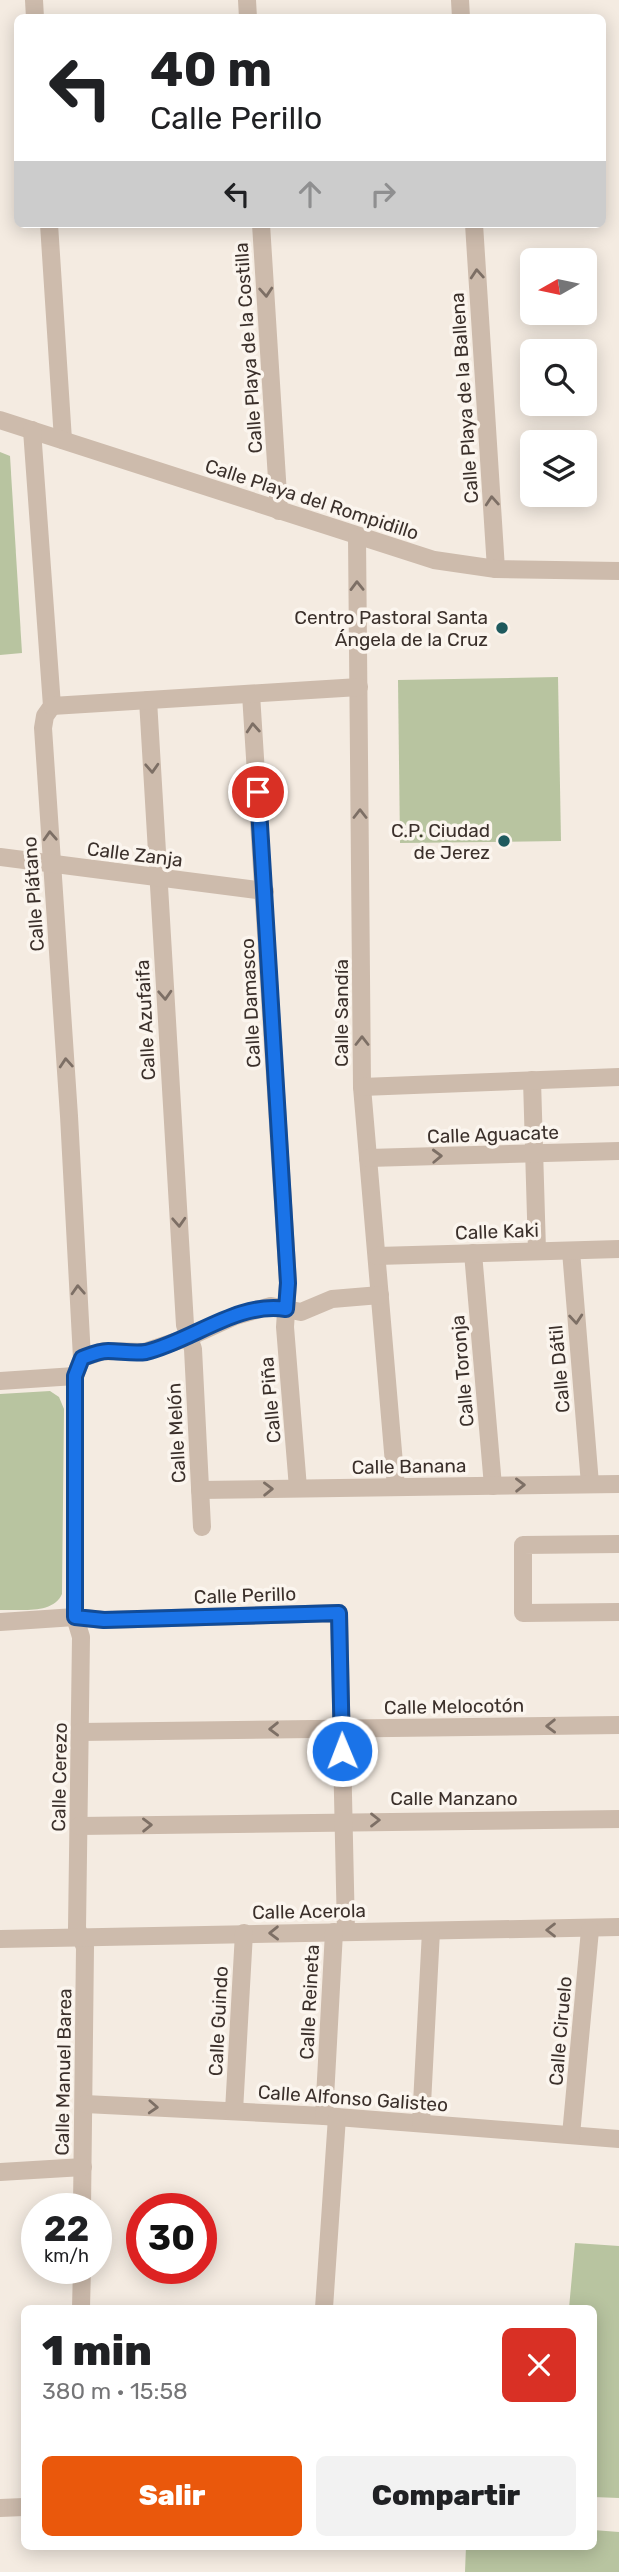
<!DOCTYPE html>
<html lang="es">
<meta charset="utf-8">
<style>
body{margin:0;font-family:Rubik,sans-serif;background:#f2f2f2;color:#202124;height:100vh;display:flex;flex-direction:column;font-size:26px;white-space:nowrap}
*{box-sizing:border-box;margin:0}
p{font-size:23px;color:#757577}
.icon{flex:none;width:38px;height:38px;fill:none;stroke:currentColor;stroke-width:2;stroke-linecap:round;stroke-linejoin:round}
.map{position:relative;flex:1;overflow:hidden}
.drawer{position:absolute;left:21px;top:2305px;width:576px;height:245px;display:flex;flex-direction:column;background:#fff;border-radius:10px;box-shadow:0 4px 18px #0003}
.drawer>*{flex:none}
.guide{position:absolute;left:14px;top:14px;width:592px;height:214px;border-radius:10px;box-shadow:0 4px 18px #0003;background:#fff;color:#202124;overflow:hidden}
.needle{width:46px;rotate:261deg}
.controls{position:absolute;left:520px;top:248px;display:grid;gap:14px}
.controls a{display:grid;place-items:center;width:77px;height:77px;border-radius:10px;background:#fff;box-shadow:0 4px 18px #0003;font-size:35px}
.speed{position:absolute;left:21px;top:2193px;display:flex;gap:14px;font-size:35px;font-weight:700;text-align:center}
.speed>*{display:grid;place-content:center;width:91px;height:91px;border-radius:50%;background:#fff;box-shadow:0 4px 18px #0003;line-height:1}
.speed small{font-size:18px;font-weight:400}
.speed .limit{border:10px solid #d22;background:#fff;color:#111}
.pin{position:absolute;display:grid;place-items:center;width:60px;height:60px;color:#fff;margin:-30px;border:4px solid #fff;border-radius:50%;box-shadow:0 2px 7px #0007}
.me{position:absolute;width:77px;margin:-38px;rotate:359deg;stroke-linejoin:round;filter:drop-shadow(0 0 5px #0008)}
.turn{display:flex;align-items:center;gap:24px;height:147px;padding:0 21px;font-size:32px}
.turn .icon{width:91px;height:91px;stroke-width:2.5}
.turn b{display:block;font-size:49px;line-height:60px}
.lanes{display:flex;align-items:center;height:66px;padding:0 21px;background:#0003;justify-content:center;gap:35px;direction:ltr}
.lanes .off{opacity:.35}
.round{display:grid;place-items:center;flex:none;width:74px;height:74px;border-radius:10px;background:#f2f2f2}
.headline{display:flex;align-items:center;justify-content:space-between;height:119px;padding:0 21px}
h1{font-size:42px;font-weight:800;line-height:52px}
.primary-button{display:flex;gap:14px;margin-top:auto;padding:14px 21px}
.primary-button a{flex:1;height:80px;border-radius:10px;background:#ea580c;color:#fff;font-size:28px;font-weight:800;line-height:80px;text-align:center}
.primary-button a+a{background:#f2f2f2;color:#202124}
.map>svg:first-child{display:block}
.green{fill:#b8c4a0}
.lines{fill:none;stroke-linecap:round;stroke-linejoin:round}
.minor{stroke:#cdbbac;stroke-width:18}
.oneway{stroke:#7d6f65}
.route-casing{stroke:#114b97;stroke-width:18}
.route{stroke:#1a73e8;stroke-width:12}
.poi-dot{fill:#1f5a5e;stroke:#fbf5ee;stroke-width:2.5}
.labels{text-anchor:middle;stroke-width:7;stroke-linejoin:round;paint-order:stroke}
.street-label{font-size:19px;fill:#3b302b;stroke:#fbf5ee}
.poi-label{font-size:19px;fill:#3b302b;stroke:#fbf5ee;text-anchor:end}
</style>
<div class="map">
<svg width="619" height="2572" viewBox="0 0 619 2572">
<rect width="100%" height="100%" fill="#f4ebe1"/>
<g class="green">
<polygon points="0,452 10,456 22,653 0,655"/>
<polygon points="558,677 561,841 400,843 398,680"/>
<path d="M50,1391L59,1397L64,1409L62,1594C53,1615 19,1609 0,1610V1394Z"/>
<polygon points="575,2243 619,2246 619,2498 593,2497 593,2308 569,2308"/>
<polygon points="593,2530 619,2532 619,2572 465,2572 466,2546 593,2546"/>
</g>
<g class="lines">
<g class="minor">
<polyline points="34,0 35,18"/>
<polyline points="247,0 248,18"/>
<polyline points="460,0 461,18"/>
<polyline points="49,224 63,440"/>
<polyline points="261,224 279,511"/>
<polyline points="474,224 496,569"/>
<polyline points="0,420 434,560 496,569 619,571"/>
<polyline points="32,430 52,706 45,716 43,728 69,1116 82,1358"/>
<polyline points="357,537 362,1087 396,1487"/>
<polyline points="251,694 288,1283 285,1327 298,1488"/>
<polyline points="148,700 185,1325 193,1349 202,1527"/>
<polyline points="52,706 359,687"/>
<polyline points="0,857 265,891"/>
<polyline points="532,1080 537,1251"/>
<polyline points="362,1087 619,1077"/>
<polyline points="368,1158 619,1151"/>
<polyline points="571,1251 590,1484"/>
<polyline points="473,1253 493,1486"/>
<polyline points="377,1256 619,1249"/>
<polyline points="0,1381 75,1376"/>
<polyline points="200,1490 619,1484"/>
<polyline points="619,1544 523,1545 523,1613 619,1612"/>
<polyline points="0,1622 75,1617 81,1637 77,1929 85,1947 82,2208"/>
<polyline points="80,1732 619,1725"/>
<polyline points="79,1826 619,1819"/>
<polyline points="346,1932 339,1613 104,1620 75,1617 75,1376 82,1358 104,1351 144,1352 189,1337 235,1316 271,1306 301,1312 332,1299 380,1295"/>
<polyline points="0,1939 619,1927"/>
<polyline points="85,2104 324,2116 619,2139"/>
<polyline points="234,2111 244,1933"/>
<polyline points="324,2116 334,1932"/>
<polyline points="421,2123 431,1931"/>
<polyline points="571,2135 590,1930"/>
<polyline points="0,2172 83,2167"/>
<polyline points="81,2308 82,2268"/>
<polyline points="324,2308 337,2117"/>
<polyline points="0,2508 24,2507"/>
</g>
</g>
<defs><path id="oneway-chevron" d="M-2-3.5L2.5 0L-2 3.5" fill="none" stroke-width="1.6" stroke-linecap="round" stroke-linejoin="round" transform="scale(1.75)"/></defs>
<g class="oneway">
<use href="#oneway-chevron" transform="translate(477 274) rotate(-94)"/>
<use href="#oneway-chevron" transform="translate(266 292) rotate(86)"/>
<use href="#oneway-chevron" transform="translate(492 501) rotate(-94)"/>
<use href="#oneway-chevron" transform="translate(357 586) rotate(-91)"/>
<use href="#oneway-chevron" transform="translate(253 728) rotate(-94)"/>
<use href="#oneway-chevron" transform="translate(152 768) rotate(87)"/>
<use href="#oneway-chevron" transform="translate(360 814) rotate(-90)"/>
<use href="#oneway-chevron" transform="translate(50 836) rotate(-93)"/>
<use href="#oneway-chevron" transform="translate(165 995) rotate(87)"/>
<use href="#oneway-chevron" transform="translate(362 1041) rotate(-90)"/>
<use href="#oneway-chevron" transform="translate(66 1063) rotate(-94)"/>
<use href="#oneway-chevron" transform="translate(437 1156) rotate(-2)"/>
<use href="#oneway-chevron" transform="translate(179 1222) rotate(87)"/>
<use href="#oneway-chevron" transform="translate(78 1290) rotate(-93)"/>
<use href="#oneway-chevron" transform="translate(576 1319) rotate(85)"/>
<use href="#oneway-chevron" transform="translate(520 1485) rotate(-1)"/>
<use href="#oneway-chevron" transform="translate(268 1489) rotate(-1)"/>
<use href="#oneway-chevron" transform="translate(551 1726) rotate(179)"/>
<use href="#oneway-chevron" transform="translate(274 1729) rotate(179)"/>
<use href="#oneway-chevron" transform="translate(375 1820)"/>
<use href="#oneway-chevron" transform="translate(147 1825) rotate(-1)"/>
<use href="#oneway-chevron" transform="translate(551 1930) rotate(180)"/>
<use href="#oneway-chevron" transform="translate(274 1933) rotate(179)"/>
<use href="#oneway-chevron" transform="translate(153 2107) rotate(3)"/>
</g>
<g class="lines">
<g class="route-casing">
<path id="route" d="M258,792L288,1283L286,1309C238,1301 192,1341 146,1352C134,1354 120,1351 108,1351C99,1351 90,1355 82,1358L75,1376V1617L104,1620L339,1613L342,1751"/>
</g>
<use href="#route" class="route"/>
</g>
<g class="poi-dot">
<circle cx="502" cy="628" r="7"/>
<circle cx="504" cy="841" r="7"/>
</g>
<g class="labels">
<g class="street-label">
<text transform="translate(248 348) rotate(-94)" y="7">Calle Playa de la Costilla</text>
<text transform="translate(464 398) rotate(-94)" y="7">Calle Playa de la Ballena</text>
<text transform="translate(312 499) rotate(18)" y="7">Calle Playa del Rompidillo</text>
<text transform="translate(135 854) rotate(7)" y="7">Calle Zanja</text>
<text transform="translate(33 894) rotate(-94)" y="7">Calle Plátano</text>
<text transform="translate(250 1003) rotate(-93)" y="7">Calle Damasco</text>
<text transform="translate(341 1013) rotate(-90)" y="7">Calle Sandía</text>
<text transform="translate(145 1020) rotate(-93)" y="7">Calle Azufaifa</text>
<text transform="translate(493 1134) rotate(-2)" y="7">Calle Aguacate</text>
<text transform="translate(497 1231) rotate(-2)" y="7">Calle Kaki</text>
<text transform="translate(559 1369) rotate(-95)" y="7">Calle Dátil</text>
<text transform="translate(462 1371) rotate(-95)" y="7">Calle Toronja</text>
<text transform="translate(270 1400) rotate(-95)" y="7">Calle Piña</text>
<text transform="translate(176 1433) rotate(-93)" y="7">Calle Melón</text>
<text transform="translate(409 1466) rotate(-1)" y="7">Calle Banana</text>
<text transform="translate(245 1595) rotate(-2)" y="7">Calle Perillo</text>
<text transform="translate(454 1706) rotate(-1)" y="7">Calle Melocotón</text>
<text transform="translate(59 1777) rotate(-89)" y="7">Calle Cerezo</text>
<text x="454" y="1805">Calle Manzano</text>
<text transform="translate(309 1911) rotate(-1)" y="7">Calle Acerola</text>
<text transform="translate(309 2002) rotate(-87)" y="7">Calle Reineta</text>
<text transform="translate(218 2021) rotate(-87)" y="7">Calle Guindo</text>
<text transform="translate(560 2031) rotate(-85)" y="7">Calle Ciruelo</text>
<text transform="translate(63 2072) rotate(-89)" y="7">Calle Manuel Barea</text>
<text transform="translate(353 2098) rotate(4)" y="7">Calle Alfonso Galisteo</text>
</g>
<g class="poi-label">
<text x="488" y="624">Centro Pastoral Santa<tspan x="488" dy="22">Ángela de la Cruz</tspan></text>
<text x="490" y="837">C.P. Ciudad<tspan x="490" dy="22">de Jerez</tspan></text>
</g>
</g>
</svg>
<div class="controls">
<a><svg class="needle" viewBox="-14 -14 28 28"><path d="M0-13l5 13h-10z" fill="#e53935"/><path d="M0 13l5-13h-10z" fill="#757577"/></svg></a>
<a><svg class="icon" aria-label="search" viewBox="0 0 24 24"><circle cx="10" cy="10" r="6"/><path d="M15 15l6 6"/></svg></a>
<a><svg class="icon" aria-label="layers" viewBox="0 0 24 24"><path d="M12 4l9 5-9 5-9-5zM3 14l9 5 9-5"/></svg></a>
</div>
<div class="speed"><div>22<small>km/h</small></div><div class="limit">30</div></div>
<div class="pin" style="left:258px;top:792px;background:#d93025"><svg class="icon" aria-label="arrive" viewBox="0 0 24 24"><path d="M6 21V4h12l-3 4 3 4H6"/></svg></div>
<svg class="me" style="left:342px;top:1751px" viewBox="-20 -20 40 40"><circle r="17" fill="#1a73e8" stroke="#fff" stroke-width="3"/><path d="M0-11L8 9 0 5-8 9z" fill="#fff"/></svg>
<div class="guide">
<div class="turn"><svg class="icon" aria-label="left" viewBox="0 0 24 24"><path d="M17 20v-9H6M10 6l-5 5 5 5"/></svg><div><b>40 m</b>Calle Perillo</div></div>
<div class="lanes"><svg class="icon" aria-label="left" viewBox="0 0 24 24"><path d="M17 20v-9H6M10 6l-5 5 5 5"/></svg><svg class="icon off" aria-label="ahead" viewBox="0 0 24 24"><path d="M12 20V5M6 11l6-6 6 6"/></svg><svg class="icon off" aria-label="right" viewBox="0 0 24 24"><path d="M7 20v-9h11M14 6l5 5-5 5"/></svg></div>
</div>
<section class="drawer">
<div class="headline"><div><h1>1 min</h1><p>380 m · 15:58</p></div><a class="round" style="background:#d93025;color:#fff"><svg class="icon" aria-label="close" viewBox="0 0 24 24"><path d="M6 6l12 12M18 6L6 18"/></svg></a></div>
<div class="primary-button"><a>Salir</a><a>Compartir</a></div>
</section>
</div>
